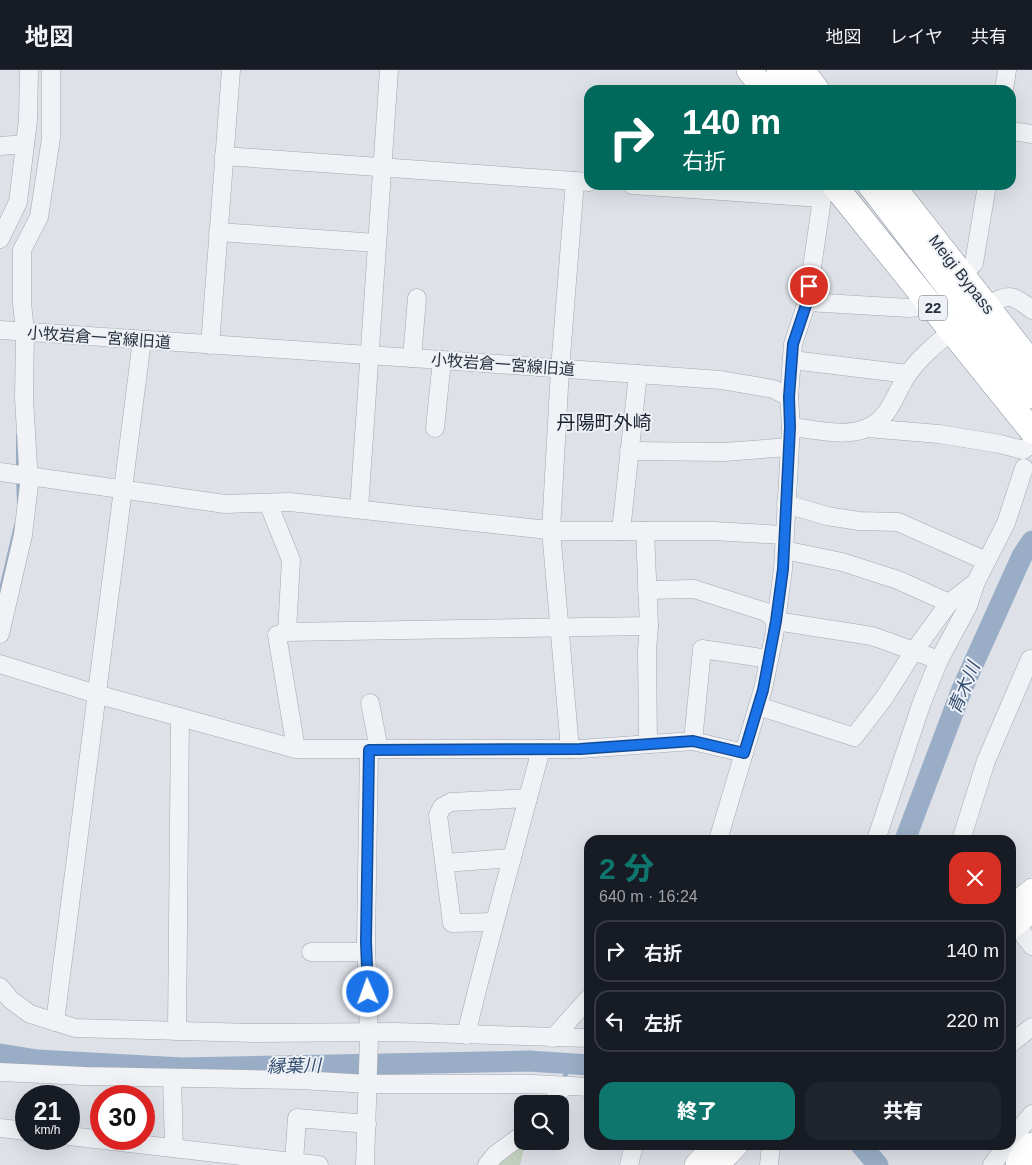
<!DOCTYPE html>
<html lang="ja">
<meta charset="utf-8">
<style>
body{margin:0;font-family:Arial,"Noto Sans JP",sans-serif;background:#20242c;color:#f1f3f6;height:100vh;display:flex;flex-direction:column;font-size:19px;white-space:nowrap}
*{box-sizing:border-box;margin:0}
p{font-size:16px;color:#9ea1a6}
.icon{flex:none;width:28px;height:28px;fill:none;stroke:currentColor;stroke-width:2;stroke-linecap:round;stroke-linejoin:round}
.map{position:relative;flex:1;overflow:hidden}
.details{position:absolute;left:584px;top:765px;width:432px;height:315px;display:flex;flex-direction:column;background:#171b24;border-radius:15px;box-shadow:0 5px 20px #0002}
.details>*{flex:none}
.hud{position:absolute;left:584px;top:15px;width:432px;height:105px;border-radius:15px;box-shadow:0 5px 20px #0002;background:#00695c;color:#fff;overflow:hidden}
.fabs{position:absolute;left:514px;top:1025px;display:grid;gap:10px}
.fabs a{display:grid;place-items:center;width:55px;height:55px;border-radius:10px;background:#171b24;box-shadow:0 5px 20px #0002;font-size:25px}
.speed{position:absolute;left:15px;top:1015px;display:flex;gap:10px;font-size:25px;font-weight:700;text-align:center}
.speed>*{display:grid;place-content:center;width:65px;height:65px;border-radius:50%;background:#171b24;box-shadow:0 5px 20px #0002;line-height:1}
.speed small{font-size:12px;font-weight:400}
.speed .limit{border:8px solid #d22;background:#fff;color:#111}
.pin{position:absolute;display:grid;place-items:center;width:42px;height:42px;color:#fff;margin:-21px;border:2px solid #fff;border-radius:50%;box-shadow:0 1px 5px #0007}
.me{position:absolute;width:55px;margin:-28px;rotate:358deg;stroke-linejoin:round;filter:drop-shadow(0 0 4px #0008)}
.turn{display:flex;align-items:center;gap:18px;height:105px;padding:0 15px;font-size:22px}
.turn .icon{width:65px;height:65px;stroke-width:2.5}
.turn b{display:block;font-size:35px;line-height:42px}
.round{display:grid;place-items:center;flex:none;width:52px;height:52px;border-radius:15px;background:#20242c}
.head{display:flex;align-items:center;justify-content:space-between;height:85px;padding:0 15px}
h1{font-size:30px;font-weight:800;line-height:38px;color:#0f766e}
.button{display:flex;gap:10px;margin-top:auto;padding:10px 15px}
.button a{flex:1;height:58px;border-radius:15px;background:#0f766e;color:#fff;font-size:20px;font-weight:800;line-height:58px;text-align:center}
.button a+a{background:#20242c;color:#f1f3f6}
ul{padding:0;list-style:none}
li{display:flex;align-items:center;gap:15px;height:62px;margin:0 10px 8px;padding:0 5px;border:2px solid #363941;border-radius:15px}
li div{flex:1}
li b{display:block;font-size:19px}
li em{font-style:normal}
header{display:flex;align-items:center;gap:30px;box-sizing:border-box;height:70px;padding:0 25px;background:#171b24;border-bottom:1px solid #363941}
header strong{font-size:24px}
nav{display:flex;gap:28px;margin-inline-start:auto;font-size:18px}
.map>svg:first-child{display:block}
.green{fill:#c3d0bf}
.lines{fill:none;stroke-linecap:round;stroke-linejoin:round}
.stream{stroke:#99aec6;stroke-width:4}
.river{stroke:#99aec6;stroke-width:21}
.minor-casing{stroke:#a3a8b1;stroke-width:19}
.major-casing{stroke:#9da5b2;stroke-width:22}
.highway-casing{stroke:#858e9d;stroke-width:26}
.minor{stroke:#f0f2f5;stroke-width:18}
.major{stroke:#fff;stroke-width:21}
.highway{stroke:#fff;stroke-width:25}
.route-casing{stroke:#114b97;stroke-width:12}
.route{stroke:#1a73e8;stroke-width:9}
.labels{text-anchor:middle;stroke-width:4;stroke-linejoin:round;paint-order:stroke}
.shield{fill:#edf0f5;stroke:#626974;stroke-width:1}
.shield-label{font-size:15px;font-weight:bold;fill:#272f3d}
.street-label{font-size:16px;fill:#272f3d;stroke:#edf0f5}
.water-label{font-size:18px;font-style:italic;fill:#334d6f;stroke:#edf0f5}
.quarter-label{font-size:19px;fill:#1a202e;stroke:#edf0f5}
</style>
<header>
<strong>地図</strong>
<nav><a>地図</a><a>レイヤ</a><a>共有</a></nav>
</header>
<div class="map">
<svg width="1032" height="1095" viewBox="0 0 1032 1095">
<rect width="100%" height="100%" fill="#dee1e7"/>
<polygon class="green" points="522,1071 529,1071 523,1083 520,1095 491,1095"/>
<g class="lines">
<g class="stream">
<polyline points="18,365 18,401"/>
<polyline points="18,410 19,433"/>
<polyline points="0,523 16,455"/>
<polyline points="564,1007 573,994"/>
</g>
<g class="river">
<polyline points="905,770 962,619 1022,486 1032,471"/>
<polyline points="0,984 37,990 182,998 529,991 589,995"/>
<polyline points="861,1075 878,1095"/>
</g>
<g class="minor-casing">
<g id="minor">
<polyline points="1004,20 1007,0"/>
<polyline points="1011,61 1032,64"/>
<polyline points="0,76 25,74"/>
<polyline points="224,86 589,112"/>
<polyline points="632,115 821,128"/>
<polyline points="218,162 377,173"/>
<polyline points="0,169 18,132 28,50 29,0"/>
<polyline points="963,205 974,193 987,115"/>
<polyline points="807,232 909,238 921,236 928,232"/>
<path d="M987,236C1009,223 1012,224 1032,240"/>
<polyline points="0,260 442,290 721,310 773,319 789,327"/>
<polyline points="210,275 231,0"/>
<polyline points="412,288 417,228"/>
<polyline points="792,290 908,304"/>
<path d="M791,357C814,359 844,368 867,358C890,349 895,323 908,304C920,287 936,274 952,261"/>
<polyline points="435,358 442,290"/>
<polyline points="867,358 939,364 1000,374 1023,380 1029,376"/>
<polyline points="629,381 724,382 789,377"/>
<polyline points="0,402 225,434 290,432 557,461 713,461 784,465"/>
<polyline points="268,433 291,490 287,562"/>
<polyline points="786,434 827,446 859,451 898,452 986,491"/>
<polyline points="359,439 389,0"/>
<polyline points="621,461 638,304"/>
<polyline points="645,461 649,556 647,580 648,674"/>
<polyline points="784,480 842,492 898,510 949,533"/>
<polyline points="647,520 694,519 766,542 776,551 872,566 939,590"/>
<polyline points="0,564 23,465 29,415 24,328 25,262 22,233 22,180 39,147 51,68 51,0"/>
<polyline points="0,594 96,624 296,679 580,679 693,671 744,683"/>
<polyline points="370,633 379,679"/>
<polyline points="758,636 854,667 884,628 914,581 949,533 976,512 1006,453 1024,398"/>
<polyline points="693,671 702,579 769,589"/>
<polyline points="296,679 277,565 287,562 649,556"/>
<polyline points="570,679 551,460 560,299 575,111"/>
<polyline points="718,770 763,619 774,566 783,499 791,357 789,327 793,274 807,232 824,115"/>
<polyline points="876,770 922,632 939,590 968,536 976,512"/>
<polyline points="961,770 986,691 1030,589"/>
<polyline points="445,793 512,788"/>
<polyline points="1011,848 1032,876"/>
<polyline points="494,852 452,853 438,745 442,737 451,732 528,728"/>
<polyline points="311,882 366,882"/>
<polyline points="0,917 11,930 30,944 75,958 253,963 396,962 589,968"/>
<polyline points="55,952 142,270"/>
<polyline points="177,961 180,647"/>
<path d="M466,965C489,869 516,775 541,679"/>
<polyline points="553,968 589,928"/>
<polyline points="1011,973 1032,957"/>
<polyline points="0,1002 84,1006 300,1010 368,1014 534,1014 589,1017"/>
<polyline points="172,1008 174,1078"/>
<polyline points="551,1034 564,1016"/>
<polyline points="0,1058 26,1061"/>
<polyline points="69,1066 319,1095"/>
<polyline points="1011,1070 1032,1044"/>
<polyline points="294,1092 297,1048 367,1054"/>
<polyline points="365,1095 369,967 366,872 369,680"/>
<polyline points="487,1095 495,1085 522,1065"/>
<polyline points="629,1095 634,1075"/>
<polyline points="769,1095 771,1075"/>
<polyline points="992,1095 1007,1075"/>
</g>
</g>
<g class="major-casing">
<g id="major">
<polyline points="1011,836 1032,819"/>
<polyline points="1011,859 1032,842"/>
<polyline points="695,1095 712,1075"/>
<polyline points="719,1095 738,1075"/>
</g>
</g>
<g class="highway-casing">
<g id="highway">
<polyline points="749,0 765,20"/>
<polyline points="779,0 795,20"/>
<polyline points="802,0 817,20"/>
<polyline points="834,115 1032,361"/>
<polyline points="870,115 1032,326"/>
<polyline points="892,115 1032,294"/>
<polyline points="1018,1095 1023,1085 1032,1075"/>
</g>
</g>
<use href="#minor" class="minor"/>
<use href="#major" class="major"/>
<use href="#highway" class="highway"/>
</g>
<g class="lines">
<g class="route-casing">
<polyline id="route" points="368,922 366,872 369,680 580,679 693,671 744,683 763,620 776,551 783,499 790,357 789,327 793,274 807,232 809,216"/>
</g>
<use href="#route" class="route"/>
</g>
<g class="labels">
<rect class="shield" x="919" y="225.5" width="28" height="25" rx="4"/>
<g class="shield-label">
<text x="933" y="243">22</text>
</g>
<g class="street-label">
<text transform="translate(962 204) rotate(52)" y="6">Meigi Bypass</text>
<text transform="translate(99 267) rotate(4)" y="6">小牧岩倉一宮線旧道</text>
<text transform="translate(503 294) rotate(4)" y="6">小牧岩倉一宮線旧道</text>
</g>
<g class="water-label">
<text transform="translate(964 618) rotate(-67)" y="6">青木川</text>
<text transform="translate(294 996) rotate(-1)" y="6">縁葉川</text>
</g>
<g class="quarter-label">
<text x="604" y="359">丹陽町外崎</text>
</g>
</g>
</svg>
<div class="fabs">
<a><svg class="icon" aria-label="search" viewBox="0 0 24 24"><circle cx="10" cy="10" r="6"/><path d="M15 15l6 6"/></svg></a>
</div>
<div class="speed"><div>21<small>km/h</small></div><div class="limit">30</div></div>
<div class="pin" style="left:809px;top:216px;background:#d93025"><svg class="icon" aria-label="arrive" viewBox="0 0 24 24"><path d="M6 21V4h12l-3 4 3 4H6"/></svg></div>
<svg class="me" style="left:368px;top:922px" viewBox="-20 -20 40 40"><circle r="17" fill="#1a73e8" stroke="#fff" stroke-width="3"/><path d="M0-11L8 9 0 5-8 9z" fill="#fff"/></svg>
<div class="hud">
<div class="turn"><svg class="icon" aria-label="right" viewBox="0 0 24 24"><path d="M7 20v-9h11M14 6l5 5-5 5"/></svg><div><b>140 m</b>右折</div></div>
</div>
<section class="details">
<div class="head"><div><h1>2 分</h1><p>640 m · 16:24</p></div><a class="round" style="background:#d93025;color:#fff"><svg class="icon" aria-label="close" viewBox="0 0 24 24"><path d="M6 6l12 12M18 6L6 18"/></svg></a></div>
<ul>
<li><svg class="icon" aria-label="right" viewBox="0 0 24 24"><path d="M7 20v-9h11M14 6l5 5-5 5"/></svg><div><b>右折</b></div><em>140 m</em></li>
<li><svg class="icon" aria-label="left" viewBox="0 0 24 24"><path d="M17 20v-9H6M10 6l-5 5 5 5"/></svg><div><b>左折</b></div><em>220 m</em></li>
</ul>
<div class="button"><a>終了</a><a>共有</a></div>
</section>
</div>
